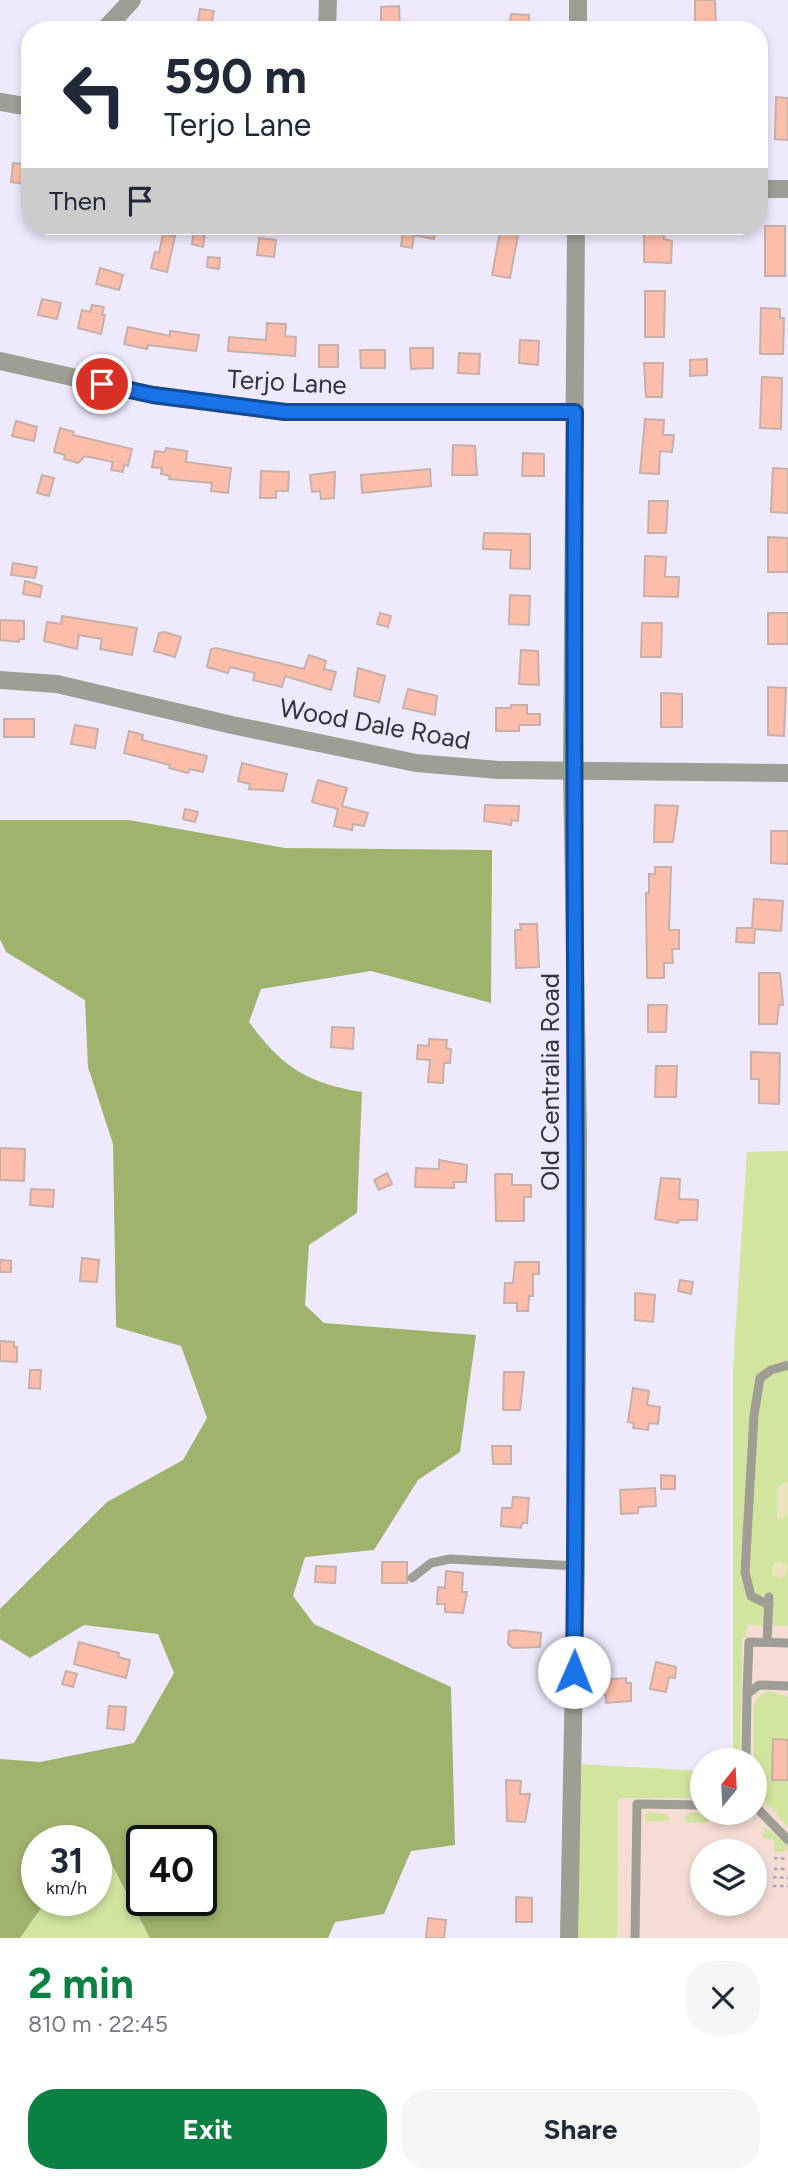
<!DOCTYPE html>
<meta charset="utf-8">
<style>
body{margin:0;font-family:Figtree,sans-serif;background:#f6f6f7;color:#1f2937;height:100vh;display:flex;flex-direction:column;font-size:26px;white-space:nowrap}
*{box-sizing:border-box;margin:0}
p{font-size:23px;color:#747a83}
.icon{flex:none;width:38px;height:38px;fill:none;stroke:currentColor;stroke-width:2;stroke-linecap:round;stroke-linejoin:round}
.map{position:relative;height:1938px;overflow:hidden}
.panel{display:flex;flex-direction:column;background:#fff;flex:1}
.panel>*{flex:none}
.banner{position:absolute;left:21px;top:21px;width:747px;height:214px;border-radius:28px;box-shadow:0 4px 10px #0003;background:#fff;color:#1f2937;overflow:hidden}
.needle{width:46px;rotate:18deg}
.tools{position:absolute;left:690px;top:1748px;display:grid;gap:14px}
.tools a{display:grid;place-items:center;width:77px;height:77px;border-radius:50%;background:#fff;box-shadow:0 4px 10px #0003;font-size:35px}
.speed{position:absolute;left:21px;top:1825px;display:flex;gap:14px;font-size:35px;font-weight:700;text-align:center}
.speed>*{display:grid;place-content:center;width:91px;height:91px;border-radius:50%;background:#fff;box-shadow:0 4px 10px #0003;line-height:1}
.speed small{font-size:18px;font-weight:400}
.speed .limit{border:4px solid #111;border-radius:10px;background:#fff;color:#111}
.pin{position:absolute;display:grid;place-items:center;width:60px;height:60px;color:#fff;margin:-30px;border:4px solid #fff;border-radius:50%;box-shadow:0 2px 7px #0007}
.me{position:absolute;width:77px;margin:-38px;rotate:1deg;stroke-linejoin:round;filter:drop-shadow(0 0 5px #0008)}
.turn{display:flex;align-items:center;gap:24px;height:147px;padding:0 28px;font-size:32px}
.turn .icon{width:91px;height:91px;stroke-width:2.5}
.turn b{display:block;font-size:49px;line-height:60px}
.then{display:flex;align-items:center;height:66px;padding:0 28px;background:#0003;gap:14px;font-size:26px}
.round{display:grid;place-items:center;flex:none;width:74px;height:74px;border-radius:28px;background:#f6f6f7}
.summary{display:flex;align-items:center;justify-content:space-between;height:119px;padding:0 28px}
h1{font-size:42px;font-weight:700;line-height:52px;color:#0b8043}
.cta{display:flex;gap:14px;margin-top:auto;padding:14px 28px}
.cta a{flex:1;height:80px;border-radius:28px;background:#0b8043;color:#fff;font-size:28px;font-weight:700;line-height:80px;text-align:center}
.cta a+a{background:#f6f6f7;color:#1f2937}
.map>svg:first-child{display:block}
.education{fill:#f5ddd4;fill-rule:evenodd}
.green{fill:#d1e59f}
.forest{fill:#9fb36c;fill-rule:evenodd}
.sand{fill:#ede3be}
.building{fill:#fcbeaa;stroke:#c7b0a8;stroke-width:2}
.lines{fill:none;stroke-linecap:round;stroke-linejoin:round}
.path{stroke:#aaa6b6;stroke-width:2.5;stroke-dasharray:3.5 3.5;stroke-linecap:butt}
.service{stroke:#9e9e95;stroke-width:9}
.minor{stroke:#9e9e95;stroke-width:18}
.tertiary{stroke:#9e9e95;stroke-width:18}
.route-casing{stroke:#114b97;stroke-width:18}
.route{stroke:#1a73e8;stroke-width:12}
.labels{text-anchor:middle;stroke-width:5;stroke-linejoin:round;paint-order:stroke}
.street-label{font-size:26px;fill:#34323a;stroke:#efe9fe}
</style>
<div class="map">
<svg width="788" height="1938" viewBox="0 0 788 1938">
<rect width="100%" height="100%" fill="#efe9fe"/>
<path class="education" d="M788,1151V1938H569L572,1764L702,1771V1813H754V1760H733V1370L747,1152ZM702,1852H754V1904H702Z"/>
<g class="green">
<polygon points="788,1151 788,1626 747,1625 746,1636 742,1638 740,1760 733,1760 733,1370 747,1152"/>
<polygon points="769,1691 788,1697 788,1827 754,1790 754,1705 759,1696"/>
<polygon points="579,1764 702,1771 702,1798 618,1798 617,1938 577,1938"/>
<polygon points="649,1812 666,1814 670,1820 645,1822 645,1815"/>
<polygon points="690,1812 705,1814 709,1822 687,1823 684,1818"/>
<polygon points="728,1813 744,1814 748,1822 725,1823 723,1818"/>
<polygon points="764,1826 787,1845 787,1851 774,1852 774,1840 762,1838"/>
<polygon points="110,1861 150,1938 20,1938 46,1901 96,1900 96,1866"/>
</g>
<path class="forest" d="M0,820H129L285,848L492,850L491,1003L371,971L261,989L249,1022C282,1067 307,1083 362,1092L357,1213L309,1245L305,1305L324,1323L476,1335L460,1452L418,1480L374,1550L305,1557L293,1596L314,1624L451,1687L455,1845L411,1851L384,1914L335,1922L328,1938H150L110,1861L96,1866V1841H37V1900L46,1901L20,1938H0V1759L40,1762L134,1743L174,1673L158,1634L84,1625L30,1658L0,1639V1609L107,1502L183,1460L207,1418L181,1346L116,1327L113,1144L88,1067L85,1000L6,952L0,939ZM142,1841H201V1900H142Z"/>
<g class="sand">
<polygon points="788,1482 788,1513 783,1519 777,1519 777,1487"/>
<circle cx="779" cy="1570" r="8"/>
</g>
<g class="building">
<polygon points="695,0 715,0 716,30 695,30"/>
<polygon points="399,6 400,30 381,30 381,7"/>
<polygon points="200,9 214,11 211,24 198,21"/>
<polygon points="511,14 529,15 528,30 509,30"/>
<polygon points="776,97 788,98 788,140 775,139"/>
<polygon points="13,163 30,165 30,185 11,182"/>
<polygon points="395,226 436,226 434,239 414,235 412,248 401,246 403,233 394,232"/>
<polygon points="501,226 519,229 510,278 492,275"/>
<polygon points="644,226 664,226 664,239 672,241 671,263 644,262"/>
<rect x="765" y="226" width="20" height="50"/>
<polygon points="194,230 205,232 203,247 192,244"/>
<polygon points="163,234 175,236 167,272 151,268 155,252 159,253"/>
<polygon points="259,238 276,240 274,257 257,255"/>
<polygon points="208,257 220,258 219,269 207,267"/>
<polygon points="100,268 123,275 119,290 96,284"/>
<polygon points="645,291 665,291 664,337 645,337"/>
<polygon points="42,299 61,303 57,319 38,315"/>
<polygon points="92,305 104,307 102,315 105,315 101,334 78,328 82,310 90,312"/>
<polygon points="761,308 780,309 780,318 784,318 783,354 760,354"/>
<polygon points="267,323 286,324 285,336 296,337 295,356 228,351 229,337 266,340"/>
<polygon points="128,327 170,336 170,331 199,335 196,351 148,345 147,349 124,344"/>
<polygon points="520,340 539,341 538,365 519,363"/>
<rect x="319" y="345" width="19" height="22"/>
<polygon points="410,348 433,348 433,368 411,369"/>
<polygon points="360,350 385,350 385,368 361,368"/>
<polygon points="459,353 480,354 479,374 458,373"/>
<polygon points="707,359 707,375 690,376 690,360"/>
<polygon points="644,363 663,363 662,397 646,397"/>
<polygon points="762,377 782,378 781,429 760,428"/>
<polygon points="645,419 664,420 663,435 674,435 672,452 660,451 659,474 640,473"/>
<polygon points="16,421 37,427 34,441 12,436"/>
<polygon points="60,428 74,432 73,435 132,449 128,466 124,464 123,472 111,470 113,462 85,456 78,463 64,459 65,455 54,452"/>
<polygon points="453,445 475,446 477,475 452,475"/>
<polygon points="166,448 187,451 186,462 231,468 228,493 211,491 212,483 169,479 170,476 161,474 162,468 152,467 155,451 165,452"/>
<polygon points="523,453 544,454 544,476 522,476"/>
<polygon points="773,468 788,469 788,513 771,512"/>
<polygon points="430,469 431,486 362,493 361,475"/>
<polygon points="261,471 289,472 288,491 276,491 276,498 260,498"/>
<polygon points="335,472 334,498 321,499 320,491 312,492 310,475"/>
<polygon points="42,475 54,478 49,496 37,493"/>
<polygon points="649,501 668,501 666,533 648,533"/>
<polygon points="484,533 530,534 530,569 510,568 511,550 483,549"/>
<polygon points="768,537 788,538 788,572 768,572"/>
<polygon points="645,556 666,557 665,577 679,577 678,597 644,596"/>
<polygon points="13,563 37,567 35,578 11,575"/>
<polygon points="25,581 42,586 40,597 23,594"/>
<polygon points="510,595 530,596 529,625 509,624"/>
<polygon points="380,613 391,616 388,627 377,624"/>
<rect x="768" y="613" width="20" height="31"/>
<polygon points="62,616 137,628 132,655 100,649 102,639 79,635 77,649 44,641 47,622 61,624"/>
<polygon points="0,620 24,621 24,639 19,639 19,642 0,640"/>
<polygon points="642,623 662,623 661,657 641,657"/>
<polygon points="164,632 181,637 175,657 154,651 159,633"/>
<polygon points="216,648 304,669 309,655 326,661 324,669 336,672 331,690 285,676 282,687 253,680 255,673 230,667 228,673 207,667 211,649"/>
<polygon points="521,650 538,651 539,685 519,684"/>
<polygon points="358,668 385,676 379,702 354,696"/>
<polygon points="768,687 786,688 784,736 768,735"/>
<polygon points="408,689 437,696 435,715 403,708"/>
<polygon points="661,693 682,694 682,727 661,727"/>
<polygon points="511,705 527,705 527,714 540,714 540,725 519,725 519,731 496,731 496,708 511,708"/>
<rect x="4" y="719" width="30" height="18"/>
<polygon points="75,725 98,729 95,748 71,744"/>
<polygon points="129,731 143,735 142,740 207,756 203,772 190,769 188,773 169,768 170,765 124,753"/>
<polygon points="242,763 287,774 283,791 249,789 250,784 238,781"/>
<polygon points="318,780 347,788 342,806 368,813 364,826 353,824 352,830 334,826 338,809 312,802"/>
<polygon points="485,805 519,806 518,821 512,820 511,825 484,821"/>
<polygon points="655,805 678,806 673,842 654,842"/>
<polygon points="185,809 198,812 195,822 183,819"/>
<polygon points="771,831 788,831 788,864 771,863"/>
<polygon points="655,867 671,867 669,930 679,930 679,949 672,949 673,963 664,963 664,978 647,978 646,893 649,893 649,874 655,874"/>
<polygon points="754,899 783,901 781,931 755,929 754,943 736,942 737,928 752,928"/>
<polygon points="520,924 537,924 539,967 516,968 515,930 521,930"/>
<polygon points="759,973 780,973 783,1005 779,1005 777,1024 759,1024"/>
<polygon points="648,1005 667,1005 666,1032 648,1032"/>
<polygon points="332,1027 354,1028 353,1049 331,1047"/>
<polygon points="429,1039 447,1040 446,1048 451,1049 450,1063 444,1063 443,1083 428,1082 430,1060 417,1059 418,1045 429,1046"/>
<polygon points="751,1052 780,1053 779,1104 759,1103 759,1079 751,1079"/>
<polygon points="656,1066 677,1066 676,1097 655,1097"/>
<polygon points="0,1148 25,1149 24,1181 0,1180"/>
<polygon points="439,1160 467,1165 466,1182 454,1182 454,1188 415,1187 416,1168 439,1169"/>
<polygon points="387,1173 392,1184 379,1190 374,1180"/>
<polygon points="495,1174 512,1174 512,1185 531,1185 531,1197 524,1197 524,1221 496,1221"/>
<polygon points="661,1178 680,1179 679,1199 698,1200 697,1220 679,1220 678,1223 655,1219"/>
<polygon points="31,1189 54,1190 53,1207 30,1205"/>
<polygon points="82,1258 99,1260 97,1282 80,1281"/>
<polygon points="0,1260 11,1261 11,1272 0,1272"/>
<polygon points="515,1262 539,1262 539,1274 533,1274 533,1296 529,1296 528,1311 517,1311 517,1303 504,1303 505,1283 513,1283"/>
<polygon points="680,1280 693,1282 691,1294 678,1291"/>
<polygon points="635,1293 655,1295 653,1322 635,1320"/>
<polygon points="0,1341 14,1342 14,1347 17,1347 17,1362 0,1361"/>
<polygon points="30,1370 41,1370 40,1389 29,1388"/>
<polygon points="504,1372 524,1372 520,1410 503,1410"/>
<polygon points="633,1388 649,1391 647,1405 660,1407 658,1424 649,1423 648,1430 633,1428 634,1423 628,1422"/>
<polygon points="492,1446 511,1446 511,1464 493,1464"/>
<polygon points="661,1475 675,1476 675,1489 661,1489"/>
<polygon points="655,1488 656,1506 638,1507 638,1513 621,1514 620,1490"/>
<polygon points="513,1497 529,1498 527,1523 522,1523 521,1528 501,1526 502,1508 512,1508"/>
<rect x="382" y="1562" width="25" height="21"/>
<polygon points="316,1566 336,1567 335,1583 315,1582"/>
<polygon points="446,1571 463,1573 462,1592 467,1592 463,1613 445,1612 445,1604 437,1604 438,1587 445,1588"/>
<polygon points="514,1630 541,1633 540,1647 513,1648 508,1644 509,1631"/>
<polygon points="79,1642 119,1653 118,1657 130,1660 126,1678 74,1664"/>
<polygon points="656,1662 676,1667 675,1678 669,1677 666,1692 650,1689"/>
<polygon points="66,1671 77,1674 73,1687 62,1684"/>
<polygon points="626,1678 626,1683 631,1683 631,1701 606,1703 606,1695 601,1695 600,1680"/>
<polygon points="109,1706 126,1707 124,1730 107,1728"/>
<polygon points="773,1739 788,1740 788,1780 772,1780"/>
<polygon points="506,1780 521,1781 520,1794 530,1794 525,1822 507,1821"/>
<polygon points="516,1897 532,1898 532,1922 516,1922"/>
<polygon points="428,1918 446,1920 444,1938 426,1938"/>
</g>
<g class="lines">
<g class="path">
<polyline points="774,1858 788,1859"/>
<polyline points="774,1869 788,1869"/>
<polyline points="773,1877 788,1878"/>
<polyline points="773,1886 788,1886"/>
</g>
<g class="service">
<polyline points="412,1578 431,1563 450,1559 576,1566"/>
<polyline points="769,1605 751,1596 745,1572 754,1415 760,1378 771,1370 788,1365"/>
<polyline points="767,1642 769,1597"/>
<polyline points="747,1692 749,1642 788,1643"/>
<polyline points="746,1760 747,1694 759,1685 788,1686"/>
<polyline points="754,1805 788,1840"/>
<polyline points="635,1938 637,1804 702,1805"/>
</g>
<g class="minor">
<polyline points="104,30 132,0"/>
<polyline points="327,30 328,0"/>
<polyline points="0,102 30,107"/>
<polyline points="760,189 788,189"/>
<polyline points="0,361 153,395 285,412 575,412"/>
<polyline points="0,680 57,684 232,725 416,763 499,770 788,773"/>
</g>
<g class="tertiary">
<polyline points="578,30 578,0"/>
<polyline points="569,1938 576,1566 578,1132 572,771 576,226"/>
</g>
</g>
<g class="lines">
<g class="route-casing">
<path id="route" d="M102,384L153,395L285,412H575C572,832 579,1252 574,1672"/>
</g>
<use href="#route" class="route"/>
</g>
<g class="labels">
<g class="street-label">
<text transform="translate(287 382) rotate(3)" y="9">Terjo Lane</text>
<text transform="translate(375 724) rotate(10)" y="9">Wood Dale Road</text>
<text transform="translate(550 1082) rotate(-90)" y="9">Old Centralia Road</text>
</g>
</g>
</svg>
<div class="tools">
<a><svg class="needle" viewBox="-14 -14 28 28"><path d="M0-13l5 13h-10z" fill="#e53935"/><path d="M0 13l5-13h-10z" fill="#747a83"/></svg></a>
<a><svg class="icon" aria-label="layers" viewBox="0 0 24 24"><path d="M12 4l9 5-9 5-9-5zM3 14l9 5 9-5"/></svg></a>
</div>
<div class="speed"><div>31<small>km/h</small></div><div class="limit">40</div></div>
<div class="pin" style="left:102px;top:384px;background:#d93025"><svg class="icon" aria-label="arrive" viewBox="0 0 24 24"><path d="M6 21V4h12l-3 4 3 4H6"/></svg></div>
<svg class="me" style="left:574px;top:1672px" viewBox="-20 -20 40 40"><circle r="19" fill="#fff"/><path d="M0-13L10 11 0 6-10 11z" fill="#1a73e8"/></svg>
<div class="banner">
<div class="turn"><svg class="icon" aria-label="left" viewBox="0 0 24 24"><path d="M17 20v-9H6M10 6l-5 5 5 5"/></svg><div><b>590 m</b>Terjo Lane</div></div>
<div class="then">Then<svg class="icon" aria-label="arrive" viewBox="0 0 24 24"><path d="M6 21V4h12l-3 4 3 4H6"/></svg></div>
</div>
</div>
<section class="panel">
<div class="summary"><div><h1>2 min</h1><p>810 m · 22:45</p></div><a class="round"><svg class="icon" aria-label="close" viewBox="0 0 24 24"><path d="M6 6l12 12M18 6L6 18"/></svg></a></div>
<div class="cta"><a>Exit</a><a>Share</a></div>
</section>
